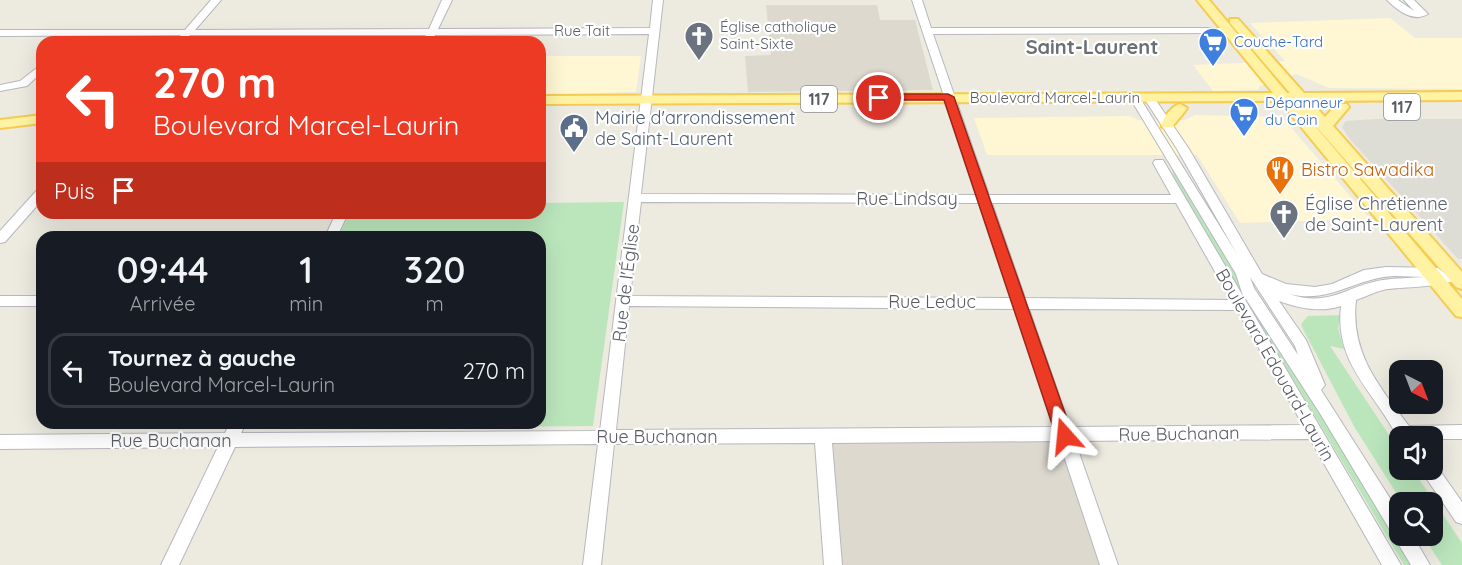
<!DOCTYPE html>
<html lang="fr">
<meta charset="utf-8">
<style>
body{margin:0;font-family:Quicksand,sans-serif;background:#20242c;color:#f1f3f6;height:100vh;display:flex;flex-direction:column;font-size:22px;white-space:nowrap}
*{box-sizing:border-box;margin:0}
p{font-size:20px;color:#9ea1a6}
.icon{flex:none;width:33px;height:33px;fill:none;stroke:currentColor;stroke-width:2;stroke-linecap:round;stroke-linejoin:round}
.map{position:relative;flex:1;overflow:hidden}
.sheet{position:absolute;left:36px;top:231px;width:510px;height:198px;display:flex;flex-direction:column;background:#171b24;border-radius:18px;box-shadow:0 6px 24px #0002}
.sheet>*{flex:none}
.top-card{position:absolute;left:36px;top:36px;width:510px;height:183px;border-radius:18px;box-shadow:0 6px 24px #0002;background:#ed3a25;color:#fff;overflow:hidden}
.needle{width:39px;rotate:138deg}
.controls{position:absolute;left:1389px;top:360px;display:grid;gap:12px}
.controls a{display:grid;place-items:center;width:54px;height:54px;border-radius:12px;background:#171b24;box-shadow:0 6px 24px #0002;font-size:30px}
.pin{position:absolute;display:grid;place-items:center;width:51px;height:51px;color:#fff;margin:-26px;border:3px solid #fff;border-radius:50%;box-shadow:0 2px 6px #0007}
.me{position:absolute;width:66px;margin:-33px;rotate:342deg;stroke-linejoin:round;filter:drop-shadow(0 0 4px #0008)}
.turn{display:flex;align-items:center;gap:21px;height:126px;padding:0 18px;font-size:27px}
.turn .icon{width:78px;height:78px;stroke-width:2.5}
.turn b{display:block;font-size:42px;line-height:51px}
.then{display:flex;align-items:center;height:57px;padding:0 18px;background:#0003;gap:12px;font-size:22px}
.eta{display:flex;justify-content:space-evenly;align-items:center;height:102px;text-align:center}
.eta b{font-size:36px;font-weight:600;line-height:42px}
ul{padding:0;list-style:none}
li{display:flex;align-items:center;gap:18px;height:75px;margin:0 12px 9px;padding:0 6px;border:3px solid #363941;border-radius:18px}
li div{flex:1}
li b{display:block;font-size:22px}
li em{font-style:normal}
.map>svg:first-child{display:block}
.commercial{fill:#fff6d3}
.industrial{fill:#dddcd5}
.education{fill:#ddd9cf}
.green{fill:#bbe6bc}
.lines{fill:none;stroke-linecap:round;stroke-linejoin:round}
.minor-casing{stroke:#b6b8be;stroke-width:2}
.major-casing{stroke:#f5cb51;stroke-width:4}
.minor{fill:#fff;fill-rule:evenodd}
.major{fill:#fff3a3;fill-rule:evenodd}
.route{fill:#ed3a25;stroke:#9a2618;stroke-width:1.5}
.labels{text-anchor:middle;stroke-width:4.5;stroke-linejoin:round;paint-order:stroke}
.far-worship-label{font-size:15px;fill:#5b616d;stroke:#fff;text-anchor:start}
.far-street-label{font-size:15px;fill:#595d62;stroke:#fff}
.far-shop-label{font-size:15px;fill:#366cbe;stroke:#fff;text-anchor:start}
.shield{fill:#fff;stroke:#8b8e91;stroke-width:1.5}
.shield-label{font-size:16px;font-weight:bold;fill:#595d62}
.service-label{font-size:18px;fill:#4e5e75;stroke:#fff;text-anchor:start}
.food-label{font-size:18px;fill:#c56008;stroke:#fff;text-anchor:start}
.street-label{font-size:18px;fill:#595d62;stroke:#fff}
.worship-label{font-size:18px;fill:#5b616d;stroke:#fff;text-anchor:start}
.far-district-label{font-size:20px;font-weight:bold;fill:#6a6f74;stroke:#fff}
</style>
<div class="map">
<svg width="1462" height="565" viewBox="0 0 1462 565">
<rect width="100%" height="100%" fill="#edeae0"/>
<g class="commercial">
<polygon points="1390,18 1415,38 1462,38 1462,89 1329,88 1296,74 1260,86 1258,90 1213,91 1193,65 1285,61 1250,23"/>
<polygon points="540,56 641,56 636,92 540,95"/>
<polygon points="1195,115 1282,117 1370,219 1240,223 1197,155 987,155 974,118 1130,116 1138,120 1184,120"/>
</g>
<polygon class="industrial" points="1375,119 1462,119 1462,259 1458,259 1349,138 1342,127 1346,121"/>
<g class="education">
<polygon points="766,5 877,5 880,20 915,20 933,90 748,92 745,56 771,55"/>
<polygon points="823,436 1065,436 1111,565 833,565"/>
</g>
<g class="green">
<polygon points="1172,169 1386,520 1411,565 1404,565 1174,180"/>
<polygon points="624,202 593,426 244,429 247,423 540,423 540,237 338,237 350,213 540,213 540,203"/>
<polygon points="1341,315 1338,328 1344,349 1330,346 1399,450 1400,470 1413,470 1462,543 1462,565 1442,565 1423,536 1432,536 1432,502 1402,502 1355,428 1303,329 1301,324 1308,316"/>
</g>
<g class="lines">
<g class="minor-casing">
<g id="minor">
<path d="M211,0H221L195,30L429,29L442,0H452L438,29L650,28L653,0H663L641,194L977,195L912,0H922L931,28H1230V32L1227,33L933,34L989,195H1171L1153,163L1155,160H1163L1401,565H1382L1310,439L1075,441L1118,565H1100L1059,441L832,443L842,565H824L815,443L614,444L601,565H583L598,444L235,447L179,565H161L218,447L0,449V435L225,433L230,423H246L241,433L600,431L649,34L435,35L432,42H422L426,35H190L184,39L180,35L0,36V30H185ZM641,202L980,203L1012,298L630,296ZM992,203H1176L1231,300L1025,298ZM629,306L1015,309L1054,427L616,430ZM1029,309L1237,310L1303,425L1070,427Z"/>
<path d="M1387,0H1398L1414,11L1404,0H1414L1428,14C1414,23 1397,10 1387,0Z"/>
<polygon points="42,64 42,72 27,86 0,91 0,85 20,81"/>
<path d="M1135,95L1140,98L1237,254L1177,149L1144,98L1149,95L1153,96L1189,149L1262,274L1286,284L1315,287L1332,284L1364,270L1386,267L1438,268L1444,273L1455,270L1460,272L1462,275C1451,289 1400,286 1383,290C1374,292 1365,297 1356,300C1350,353 1379,386 1409,426L1462,425V439H1432V436L1398,438C1375,392 1334,364 1341,306C1321,313 1298,308 1279,301L1306,340L1325,385L1321,390L1400,514V536H1413L1430,565H1411L1321,415L1242,293L1236,274L1130,98ZM1394,276L1425,277C1411,278 1397,278 1383,280C1347,285 1331,308 1289,294C1331,304 1354,278 1394,276ZM1250,277L1295,346L1298,355L1254,288Z"/>
<polygon points="42,188 42,200 5,242 0,243 0,231 38,189"/>
<polygon points="336,213 348,213 337,237 325,237"/>
<rect x="0" y="296" width="42" height="10"/>
<polygon points="1432,464 1436,465 1462,502 1462,524 1456,522 1424,475 1422,470 1432,470"/>
</g>
</g>
<g class="major-casing">
<g id="major">
<polygon points="1197,0 1209,0 1287,93 1290,93 1230,23 1230,19 1238,19 1304,93 1462,92 1462,100 1310,101 1325,117 1337,104 1347,104 1349,107 1333,126 1462,272 1462,289 1456,287 1294,101 1462,299 1462,317 1456,316 1280,101 540,104 540,96 1273,93"/>
<path d="M1180,104L1187,108L1185,111L1172,127H1162C1160,120 1172,106 1180,104Z"/>
<polygon points="42,115 42,123 0,128 0,120"/>
</g>
</g>
<use href="#minor" class="minor"/>
<use href="#major" class="major"/>
</g>
<polygon class="route" points="879,94 948,94 954,97 1073,436 1070,441 1059,441 1056,436 944,100 875,100 874,98"/>
<defs>
<g id="church-pin" transform="scale(1.5)"><path d="M0 17L-7.5 6A9.5 9.5 0 1 1 7.5 6Z" fill="#6b7280" stroke="#fff"/><path d="M-1.2-6h2.4v3.5h3.3v2.4h-3.3V6h-2.4V-.1h-3.3v-2.4h3.3Z" fill="#fff"/></g>
<g id="supermarket-pin" transform="scale(1.5)"><path d="M0 17L-7.5 6A9.5 9.5 0 1 1 7.5 6Z" fill="#3f7fe0" stroke="#fff"/><path d="M-6-5.5h2.5l.6 2H6L4.5 2H-2.5L-4.4-4H-6ZM-1.5 3.2a1.3 1.3 0 1 0 .1 0ZM3 3.2a1.3 1.3 0 1 0 .1 0Z" fill="#fff"/></g>
<g id="civic-pin" transform="scale(1.5)"><path d="M0 17L-7.5 6A9.5 9.5 0 1 1 7.5 6Z" fill="#5c6f8a" stroke="#fff"/><path d="M-.6-6.5H3V-4.5H.6V-3L4-1V1h2V6H-6V1h2V-1L-.6-3ZM-1.2 2.5V6h2.4V2.5Z" fill="#fff"/></g>
<g id="restaurant-pin" transform="scale(1.5)"><path d="M0 17L-7.5 6A9.5 9.5 0 1 1 7.5 6Z" fill="#e8710a" stroke="#fff"/><path d="M-5-6h1v4h1v-4h1v4h1v-4h1v5L-1.5 .5V6h-2V.5L-5-1ZM5-6V6H3V1.5H1.5Q1.5-4 5-6Z" fill="#fff"/></g>
</defs>
<g fill-rule="evenodd">
<use href="#church-pin" x="699" y="36"/>
<use href="#supermarket-pin" x="1213" y="42"/>
<use href="#supermarket-pin" x="1244" y="112"/>
<use href="#civic-pin" x="574" y="128"/>
<use href="#restaurant-pin" x="1280" y="170"/>
<use href="#church-pin" x="1284" y="214"/>
</g>
<g class="labels">
<g class="far-worship-label">
<text x="720" y="32">Église catholique<tspan x="720" dy="17">Saint-Sixte</tspan></text>
</g>
<g class="far-street-label">
<text x="582" y="36">Rue Tait</text>
<text x="1055" y="103">Boulevard Marcel-Laurin</text>
</g>
<g class="far-shop-label">
<text x="1234" y="47">Couche-Tard</text>
<text x="1265" y="108">Dépanneur<tspan x="1265" dy="17">du Coin</tspan></text>
</g>
<g class="shield">
<rect x="801" y="86" width="36" height="26" rx="4.5"/>
<rect x="1384" y="94" width="36" height="26" rx="4.5"/>
</g>
<g class="shield-label">
<text x="819" y="105">117</text>
<text x="1402" y="113">117</text>
</g>
<g class="service-label">
<text x="595" y="124">Mairie d'arrondissement<tspan x="595" dy="21">de Saint-Laurent</tspan></text>
</g>
<g class="food-label">
<text x="1301" y="176">Bistro Sawadika</text>
</g>
<g class="street-label">
<text x="907" y="205">Rue Lindsay</text>
<text transform="translate(626 283) rotate(-83)" y="6">Rue de l'Église</text>
<text x="932" y="308">Rue Leduc</text>
<text transform="translate(1275 365) rotate(60)" y="6">Boulevard Edouard-Laurin</text>
<text transform="translate(1179 434) rotate(-1)" y="6">Rue Buchanan</text>
<text x="657" y="443">Rue Buchanan</text>
<text x="171" y="447">Rue Buchanan</text>
</g>
<g class="worship-label">
<text x="1305" y="210">Église Chrétienne<tspan x="1305" dy="21">de Saint-Laurent</tspan></text>
</g>
<g class="far-district-label">
<text x="1092" y="54">Saint-Laurent</text>
</g>
</g>
</svg>
<div class="controls">
<a><svg class="needle" viewBox="-14 -14 28 28"><path d="M0-13l5 13h-10z" fill="#e53935"/><path d="M0 13l5-13h-10z" fill="#9ea1a6"/></svg></a>
<a><svg class="icon" aria-label="sound" viewBox="0 0 24 24"><path d="M4 9h4l5-4v14l-5-4H4zM17 9q2 3 0 6"/></svg></a>
<a><svg class="icon" aria-label="search" viewBox="0 0 24 24"><circle cx="10" cy="10" r="6"/><path d="M15 15l6 6"/></svg></a>
</div>
<div class="pin" style="left:879px;top:98px;background:#d93025"><svg class="icon" aria-label="arrive" viewBox="0 0 24 24"><path d="M6 21V4h12l-3 4 3 4H6"/></svg></div>
<svg class="me" style="left:1065px;top:436px" viewBox="-20 -20 40 40"><path d="M0-17L14 15 0 8-14 15z" fill="#ed3a25" stroke="#fff" stroke-width="4"/></svg>
<div class="top-card">
<div class="turn"><svg class="icon" aria-label="left" viewBox="0 0 24 24"><path d="M17 20v-9H6M10 6l-5 5 5 5"/></svg><div><b>270 m</b>Boulevard Marcel-Laurin</div></div>
<div class="then">Puis<svg class="icon" aria-label="arrive" viewBox="0 0 24 24"><path d="M6 21V4h12l-3 4 3 4H6"/></svg></div>
</div>
<section class="sheet">
<div class="eta">
<div><b>09:44</b><p>Arrivée</p></div>
<div><b>1</b><p>min</p></div>
<div><b>320</b><p>m</p></div>
</div>
<ul>
<li><svg class="icon" aria-label="left" viewBox="0 0 24 24"><path d="M17 20v-9H6M10 6l-5 5 5 5"/></svg><div><b>Tournez à gauche</b><p>Boulevard Marcel-Laurin</p></div><em>270 m</em></li>
</ul>
</section>
</div>
